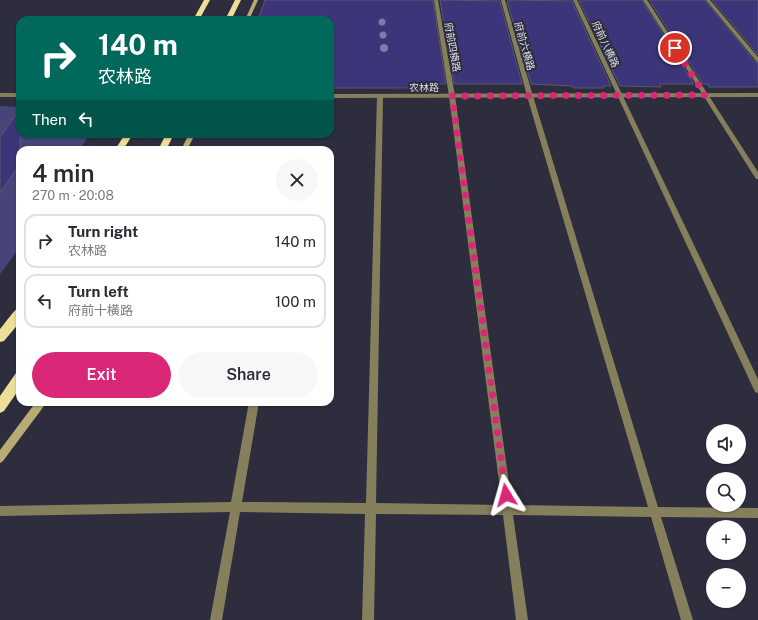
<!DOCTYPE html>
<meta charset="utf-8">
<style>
body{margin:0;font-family:"Public Sans","Noto Sans SC",sans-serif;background:#f7f7f7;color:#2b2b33;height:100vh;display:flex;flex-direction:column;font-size:15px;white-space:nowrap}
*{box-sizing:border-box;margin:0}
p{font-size:13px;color:#7c7c81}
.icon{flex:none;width:22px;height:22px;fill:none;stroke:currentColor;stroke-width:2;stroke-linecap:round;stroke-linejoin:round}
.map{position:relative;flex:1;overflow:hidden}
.sheet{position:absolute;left:16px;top:146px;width:318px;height:260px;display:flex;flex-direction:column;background:#fff;border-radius:12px;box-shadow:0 1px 3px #0004}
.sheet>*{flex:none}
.hud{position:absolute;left:16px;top:16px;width:318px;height:122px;border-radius:12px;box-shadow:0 1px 3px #0004;background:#00695c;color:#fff;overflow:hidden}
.fabs{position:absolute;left:706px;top:424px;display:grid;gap:8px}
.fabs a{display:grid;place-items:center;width:40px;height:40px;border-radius:50%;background:#fff;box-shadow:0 1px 3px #0004;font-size:20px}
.pin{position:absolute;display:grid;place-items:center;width:34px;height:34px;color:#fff;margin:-17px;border:2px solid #fff;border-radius:50%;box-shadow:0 1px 4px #0007}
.me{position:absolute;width:44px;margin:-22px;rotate:352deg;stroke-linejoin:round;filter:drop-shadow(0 0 3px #0008)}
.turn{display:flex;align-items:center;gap:14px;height:84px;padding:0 16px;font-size:18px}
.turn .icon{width:52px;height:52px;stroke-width:2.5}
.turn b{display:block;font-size:28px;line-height:34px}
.then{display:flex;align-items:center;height:38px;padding:0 16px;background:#0003;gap:8px;font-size:15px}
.round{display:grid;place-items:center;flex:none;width:42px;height:42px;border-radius:21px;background:#f7f7f7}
.headline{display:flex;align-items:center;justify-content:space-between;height:68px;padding:0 16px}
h1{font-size:24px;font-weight:600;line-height:30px}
.primary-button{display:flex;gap:8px;margin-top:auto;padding:8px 16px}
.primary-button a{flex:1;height:46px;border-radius:24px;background:#db2777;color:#fff;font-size:16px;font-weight:600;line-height:46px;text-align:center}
.primary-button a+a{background:#f7f7f7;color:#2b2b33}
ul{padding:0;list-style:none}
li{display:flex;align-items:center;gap:12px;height:54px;margin:0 8px 6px;padding:0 8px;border:2px solid #e1e1e2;border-radius:12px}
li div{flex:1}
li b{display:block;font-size:15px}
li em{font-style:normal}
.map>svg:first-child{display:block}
.green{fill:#47447a}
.building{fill:#3d3579;stroke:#58596c}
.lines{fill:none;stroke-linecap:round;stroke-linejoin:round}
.minor{fill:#867f5c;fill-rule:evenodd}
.tertiary{fill:#867f5c;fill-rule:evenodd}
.secondary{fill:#b8ac74;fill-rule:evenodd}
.trunk{fill:#eedf98;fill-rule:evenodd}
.tree{fill:#7c7ca4}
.route{stroke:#db2777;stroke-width:7;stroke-dasharray:0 12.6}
.labels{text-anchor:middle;stroke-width:4;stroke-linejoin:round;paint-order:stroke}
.far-street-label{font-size:10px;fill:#dfdfea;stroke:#2d2d3e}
</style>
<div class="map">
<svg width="758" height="620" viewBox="0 0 758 620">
<rect width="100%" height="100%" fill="#2d2d3e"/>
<polygon class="green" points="0,106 20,107 20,134 89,134 80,150 20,150 20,247 0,274"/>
<g class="building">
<polygon points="265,0 433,0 446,84 439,84 439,88 330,88 330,20 258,20"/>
<polygon points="440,0 500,1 522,84 454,84"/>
<polygon points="511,0 572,1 611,86 603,86 604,88 573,88 572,86 531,84 507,1 511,1"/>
<polygon points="585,0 642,0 694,84 660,84 661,87 620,86 579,1 585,1"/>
<polygon points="649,0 705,0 755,62 758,63 758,87 709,87 708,84 703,84"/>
<polygon points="712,0 758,0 758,55"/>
<polygon points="20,109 20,164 0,193 0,137"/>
</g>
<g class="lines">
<g class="minor">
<polygon points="434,0 438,0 455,96 512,505 648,507 527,96 501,0 505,0 533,96 658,507 758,508 758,518 661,517 693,620 681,620 651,517 513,515 528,620 516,620 503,515 376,514 374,620 362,620 365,514 240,512 222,620 210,620 230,512 0,516 0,506 231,502 249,402 259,402 242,502 366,503 377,96 380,94 383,96 376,503 502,505 449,96"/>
<polygon points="573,0 577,0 758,379 758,393 755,392"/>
<polygon points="643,0 647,0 758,172 758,179 756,179"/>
<polygon points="706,0 710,0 758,57 758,62 756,61"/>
</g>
<g class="tertiary">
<rect x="0" y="93" width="20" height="4"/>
<polygon points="758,93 758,97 330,98 330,94"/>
</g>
<g class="secondary">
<polygon points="254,0 258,0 249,20 245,20"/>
<polygon points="189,134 195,134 187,150 181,150"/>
<polygon points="36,402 47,402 3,461 0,463 0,450"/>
</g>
<g class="trunk">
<polygon points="204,0 210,0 199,20 193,20"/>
<polygon points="235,0 241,0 231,20 225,20"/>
<polygon points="125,134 133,134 123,150 115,150"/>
<polygon points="166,134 174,134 166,150 158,150"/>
<path d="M20,307V322L4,341L0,342V329C5,324 14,309 20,307Z"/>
<polygon points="20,371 20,388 4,411 0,413 0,396 16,373"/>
</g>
</g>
<g class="tree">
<circle cx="382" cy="22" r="3.5"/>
<circle cx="383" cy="35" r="3.5"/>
<circle cx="384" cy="48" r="4"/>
</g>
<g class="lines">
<polyline class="route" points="506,495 452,96 705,95 675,48"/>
</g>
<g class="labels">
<g class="far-street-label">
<text transform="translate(606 44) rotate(65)" y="4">府前八横路</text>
<text transform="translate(525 46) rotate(74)" y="4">府前六横路</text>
<text transform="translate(453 47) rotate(80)" y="4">府前四横路</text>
<text x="424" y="91">农林路</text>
</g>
</g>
</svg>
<div class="fabs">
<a><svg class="icon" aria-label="sound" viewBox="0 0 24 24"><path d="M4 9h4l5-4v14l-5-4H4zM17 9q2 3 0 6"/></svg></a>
<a><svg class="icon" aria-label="search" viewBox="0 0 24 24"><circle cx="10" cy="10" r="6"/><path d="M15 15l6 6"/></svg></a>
<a>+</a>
<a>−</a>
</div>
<div class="pin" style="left:675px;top:48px;background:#d93025"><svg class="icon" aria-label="arrive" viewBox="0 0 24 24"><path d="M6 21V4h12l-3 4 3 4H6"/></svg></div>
<svg class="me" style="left:506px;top:495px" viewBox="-20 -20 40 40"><path d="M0-17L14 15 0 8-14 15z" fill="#db2777" stroke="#fff" stroke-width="4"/></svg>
<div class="hud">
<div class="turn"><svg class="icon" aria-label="right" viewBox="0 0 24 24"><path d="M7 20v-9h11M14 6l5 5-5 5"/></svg><div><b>140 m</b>农林路</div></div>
<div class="then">Then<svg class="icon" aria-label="left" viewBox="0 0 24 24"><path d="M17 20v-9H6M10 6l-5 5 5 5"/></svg></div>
</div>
<section class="sheet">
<div class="headline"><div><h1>4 min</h1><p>270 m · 20:08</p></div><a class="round"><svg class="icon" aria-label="close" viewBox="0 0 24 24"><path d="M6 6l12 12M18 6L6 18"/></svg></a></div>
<ul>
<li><svg class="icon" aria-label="right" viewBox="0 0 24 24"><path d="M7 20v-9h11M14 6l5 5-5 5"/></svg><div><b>Turn right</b><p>农林路</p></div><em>140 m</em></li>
<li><svg class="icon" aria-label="left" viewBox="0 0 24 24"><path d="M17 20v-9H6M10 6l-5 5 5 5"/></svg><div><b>Turn left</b><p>府前十横路</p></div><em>100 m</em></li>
</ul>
<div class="primary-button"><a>Exit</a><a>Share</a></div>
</section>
</div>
